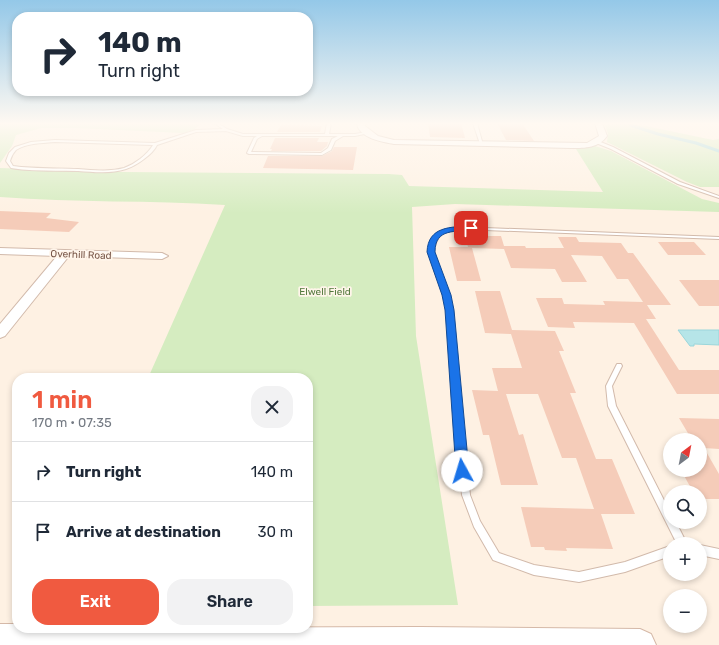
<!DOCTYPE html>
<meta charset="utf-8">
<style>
body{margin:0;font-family:Rubik,sans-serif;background:#f2f2f3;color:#1f2937;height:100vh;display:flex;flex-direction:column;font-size:15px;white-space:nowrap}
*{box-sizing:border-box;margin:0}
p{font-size:13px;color:#747a83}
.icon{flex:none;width:22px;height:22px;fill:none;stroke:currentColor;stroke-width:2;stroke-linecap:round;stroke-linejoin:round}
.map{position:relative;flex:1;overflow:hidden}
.sheet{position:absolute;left:12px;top:373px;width:301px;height:260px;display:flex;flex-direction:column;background:#fff;border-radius:16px;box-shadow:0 2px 6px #0003}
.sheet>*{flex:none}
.guide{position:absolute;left:12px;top:12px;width:301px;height:84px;border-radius:16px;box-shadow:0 2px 6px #0003;background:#fff;color:#1f2937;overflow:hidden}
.needle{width:26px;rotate:32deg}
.controls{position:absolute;left:663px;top:433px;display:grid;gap:8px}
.controls a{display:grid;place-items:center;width:44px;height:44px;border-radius:50%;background:#fff;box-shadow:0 2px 6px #0003;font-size:20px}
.pin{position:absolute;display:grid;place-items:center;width:34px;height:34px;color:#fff;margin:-17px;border-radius:8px;box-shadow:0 2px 6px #0006}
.me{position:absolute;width:44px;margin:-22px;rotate:354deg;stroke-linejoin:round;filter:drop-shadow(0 0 3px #0008)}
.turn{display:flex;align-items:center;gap:14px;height:84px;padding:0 20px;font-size:18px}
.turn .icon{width:52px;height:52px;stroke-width:2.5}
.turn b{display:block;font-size:28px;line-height:34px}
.round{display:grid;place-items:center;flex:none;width:42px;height:42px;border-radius:16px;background:#f2f2f3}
.headline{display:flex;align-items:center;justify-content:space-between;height:68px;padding:0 20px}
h1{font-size:24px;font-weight:600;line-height:30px;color:#f05a40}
.primary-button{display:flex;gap:8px;margin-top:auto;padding:8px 20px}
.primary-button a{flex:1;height:46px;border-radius:16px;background:#f05a40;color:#fff;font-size:16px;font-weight:600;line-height:46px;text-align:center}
.primary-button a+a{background:#f2f2f3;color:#1f2937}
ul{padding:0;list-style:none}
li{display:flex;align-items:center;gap:12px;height:60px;padding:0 20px;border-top:1px solid #e0e1e3}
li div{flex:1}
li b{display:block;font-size:15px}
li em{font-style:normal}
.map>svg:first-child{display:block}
.green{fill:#d5ecc0}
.water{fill:#b6e5e8;stroke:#9bd6db}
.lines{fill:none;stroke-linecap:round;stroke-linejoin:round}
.stream{stroke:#9bd6db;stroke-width:3}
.building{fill:#f5ccb9}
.lane-casing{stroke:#d2baab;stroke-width:2}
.street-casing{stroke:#d2baab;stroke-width:2}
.secondary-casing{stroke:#d5b9a8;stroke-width:2}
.lane{fill:#fff;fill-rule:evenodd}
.street{fill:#fff;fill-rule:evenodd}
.secondary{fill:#fff;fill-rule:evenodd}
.route{fill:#1a73e8;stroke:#114b97}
.labels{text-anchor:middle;stroke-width:3.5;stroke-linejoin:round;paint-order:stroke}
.street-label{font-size:10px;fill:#775547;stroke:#fff5ea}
.park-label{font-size:10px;fill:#52783c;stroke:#fff5ea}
</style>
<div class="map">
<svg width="719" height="645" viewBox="0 0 719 645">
<rect width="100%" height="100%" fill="#fef1e3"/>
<g class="green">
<polygon points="0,123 201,123 194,130 183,133 76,128 41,128 16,135 12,146 0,163"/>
<polygon points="622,124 646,126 713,140 719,139 719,187 700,187 687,182 607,142 608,134 605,125"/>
<path d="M595,146L611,151L702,199L719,203V212L455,204L412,207L416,336L458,605L308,606V378H148L225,205C150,200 75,203 0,197V168L123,172L389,174L402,175L409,186L603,192L576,149Z"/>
</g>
<polygon class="water" points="678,330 719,330 719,345 694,344 694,346 690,346"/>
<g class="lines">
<polyline class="stream" points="630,125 658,134 696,143 719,151"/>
</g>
<g class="building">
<polygon points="428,123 461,123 465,138 430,137"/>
<polygon points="497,123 522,123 534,141 506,140"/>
<polygon points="281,125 322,126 320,132 277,132"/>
<polygon points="275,138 319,138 317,142 328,142 327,146 321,151 271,151 272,149 270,149"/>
<polygon points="334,147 357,147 353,170 263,168 268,156 322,156 332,151"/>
<polygon points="0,211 51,213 46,218 79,222 69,232 0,229"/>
<polygon points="465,236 501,236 504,246 525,246 526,248 564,248 558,237 576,237 579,242 621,243 628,253 633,253 671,305 647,305 656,319 646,319 679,370 719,370 719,394 677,394 634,323 573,322 575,328 548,327 536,298 562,298 564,304 605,305 603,301 643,302 628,279 617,279 602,256 571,255 587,282 562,282 555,269 511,268 504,249 472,248 481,281 457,281 449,247 468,247"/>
<polygon points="658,242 694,242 706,255 668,255"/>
<polygon points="679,280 719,280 719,306 699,306"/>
<polygon points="475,291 500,291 512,330 555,331 564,351 559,351 576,393 570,393 596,459 612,459 635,514 601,514 613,549 566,548 567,551 545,550 544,547 531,547 521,507 594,509 576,458 562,458 538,394 506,394 519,435 523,434 538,485 501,485 489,435 483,435 472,390 498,391 492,368 522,368 511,334 485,333"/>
<polygon points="679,418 719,419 719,449 704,448 719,474 719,499 700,499 700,492 693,492 681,470 700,470 700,440 692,440"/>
</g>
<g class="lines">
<g class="lane-casing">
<g id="lane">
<path d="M214,123H218L227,129L243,134H325L327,123H331L329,134H355L367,132L369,133L355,136H343L335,141L331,150L322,155L249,154L247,153L254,138L257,136H243L226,131L196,132L157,145C153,154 136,166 126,169C111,174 94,172 78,171C55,170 33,172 11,168L6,161L9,153L15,147L31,142L55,140L155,143L196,130L223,129ZM262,136H338L332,139L328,148L321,153L251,152L257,139ZM55,142L153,145C147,155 135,164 124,168C109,172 93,170 78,169C56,168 35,169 13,166L10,161C11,157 13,153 16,150C26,143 44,143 55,142Z"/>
<polygon points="473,123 477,123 483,145 480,144"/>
<polygon points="596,141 598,141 613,147 680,182 719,196 719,198 678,184 611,149 596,143"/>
<path d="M460,227L719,237V239L460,229C443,232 436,234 434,252L449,295L453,310L460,400L470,495L480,521L499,553L534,565L579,572L625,562L670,546V556L625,572L579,582L534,575L493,560L474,527L462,495L452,400L447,310L443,295L428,252L431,240L438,232L447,229Z"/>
<polygon points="617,364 621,364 622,366 612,386 616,406 670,512 670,522 676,522 687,544 677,544 608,406 606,386"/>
<polygon points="700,545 719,549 719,559 700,555"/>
</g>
</g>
<g class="street-casing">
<g id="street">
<path d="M357,123H365V126L378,136L394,140L587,143L599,136L595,123H602L607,136C599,148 585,148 572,148L394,144C383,142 358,138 357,123Z"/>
<polygon points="0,248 162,253 168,256 162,259 69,256 5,336 0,338 0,324 57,256 0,254"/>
</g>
</g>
<g class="secondary-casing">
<polygon id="secondary" points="0,624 17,624 17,628 420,627 640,629 651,634 656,645 0,645"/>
</g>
<use href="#lane" class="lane"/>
<use href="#street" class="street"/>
<use href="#secondary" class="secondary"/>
</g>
<linearGradient id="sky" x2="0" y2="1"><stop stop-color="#94c8e8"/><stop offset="0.58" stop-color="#fff9f2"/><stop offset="1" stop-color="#fff9f2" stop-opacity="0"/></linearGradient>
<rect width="719" height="213" fill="url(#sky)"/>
<path class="route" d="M471,226L475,228L474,229C456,233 435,227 435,252L451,295L454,310L469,471L467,475L462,477L458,475L456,471L445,310L442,295L427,252C428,226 451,227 471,226Z"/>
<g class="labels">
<g class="street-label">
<text transform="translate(81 254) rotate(2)" y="4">Overhill Road</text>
</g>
<g class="park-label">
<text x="325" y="295">Elwell Field</text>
</g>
</g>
</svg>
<div class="controls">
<a><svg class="needle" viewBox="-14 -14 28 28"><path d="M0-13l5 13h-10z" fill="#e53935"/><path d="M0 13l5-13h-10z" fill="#747a83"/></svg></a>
<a><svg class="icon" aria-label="search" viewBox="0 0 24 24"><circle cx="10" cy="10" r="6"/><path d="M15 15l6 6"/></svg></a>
<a>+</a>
<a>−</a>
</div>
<div class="pin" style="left:471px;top:228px;background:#d93025"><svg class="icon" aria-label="arrive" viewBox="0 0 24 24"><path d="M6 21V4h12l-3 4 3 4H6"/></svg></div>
<svg class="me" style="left:462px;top:471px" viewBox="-20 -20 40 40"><circle r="19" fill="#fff"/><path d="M0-13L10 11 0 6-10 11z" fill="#1a73e8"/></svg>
<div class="guide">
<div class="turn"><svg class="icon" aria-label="right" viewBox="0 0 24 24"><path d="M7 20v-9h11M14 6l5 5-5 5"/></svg><div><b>140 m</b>Turn right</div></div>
</div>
<section class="sheet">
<div class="headline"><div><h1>1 min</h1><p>170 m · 07:35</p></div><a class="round"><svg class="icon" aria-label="close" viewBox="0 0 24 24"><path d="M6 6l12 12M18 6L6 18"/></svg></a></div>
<ul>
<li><svg class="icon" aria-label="right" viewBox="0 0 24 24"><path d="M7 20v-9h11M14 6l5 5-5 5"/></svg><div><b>Turn right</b></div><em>140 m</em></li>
<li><svg class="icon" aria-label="arrive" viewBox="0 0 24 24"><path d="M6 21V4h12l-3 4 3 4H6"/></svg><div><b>Arrive at destination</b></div><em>30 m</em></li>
</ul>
<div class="primary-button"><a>Exit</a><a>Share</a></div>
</section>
</div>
